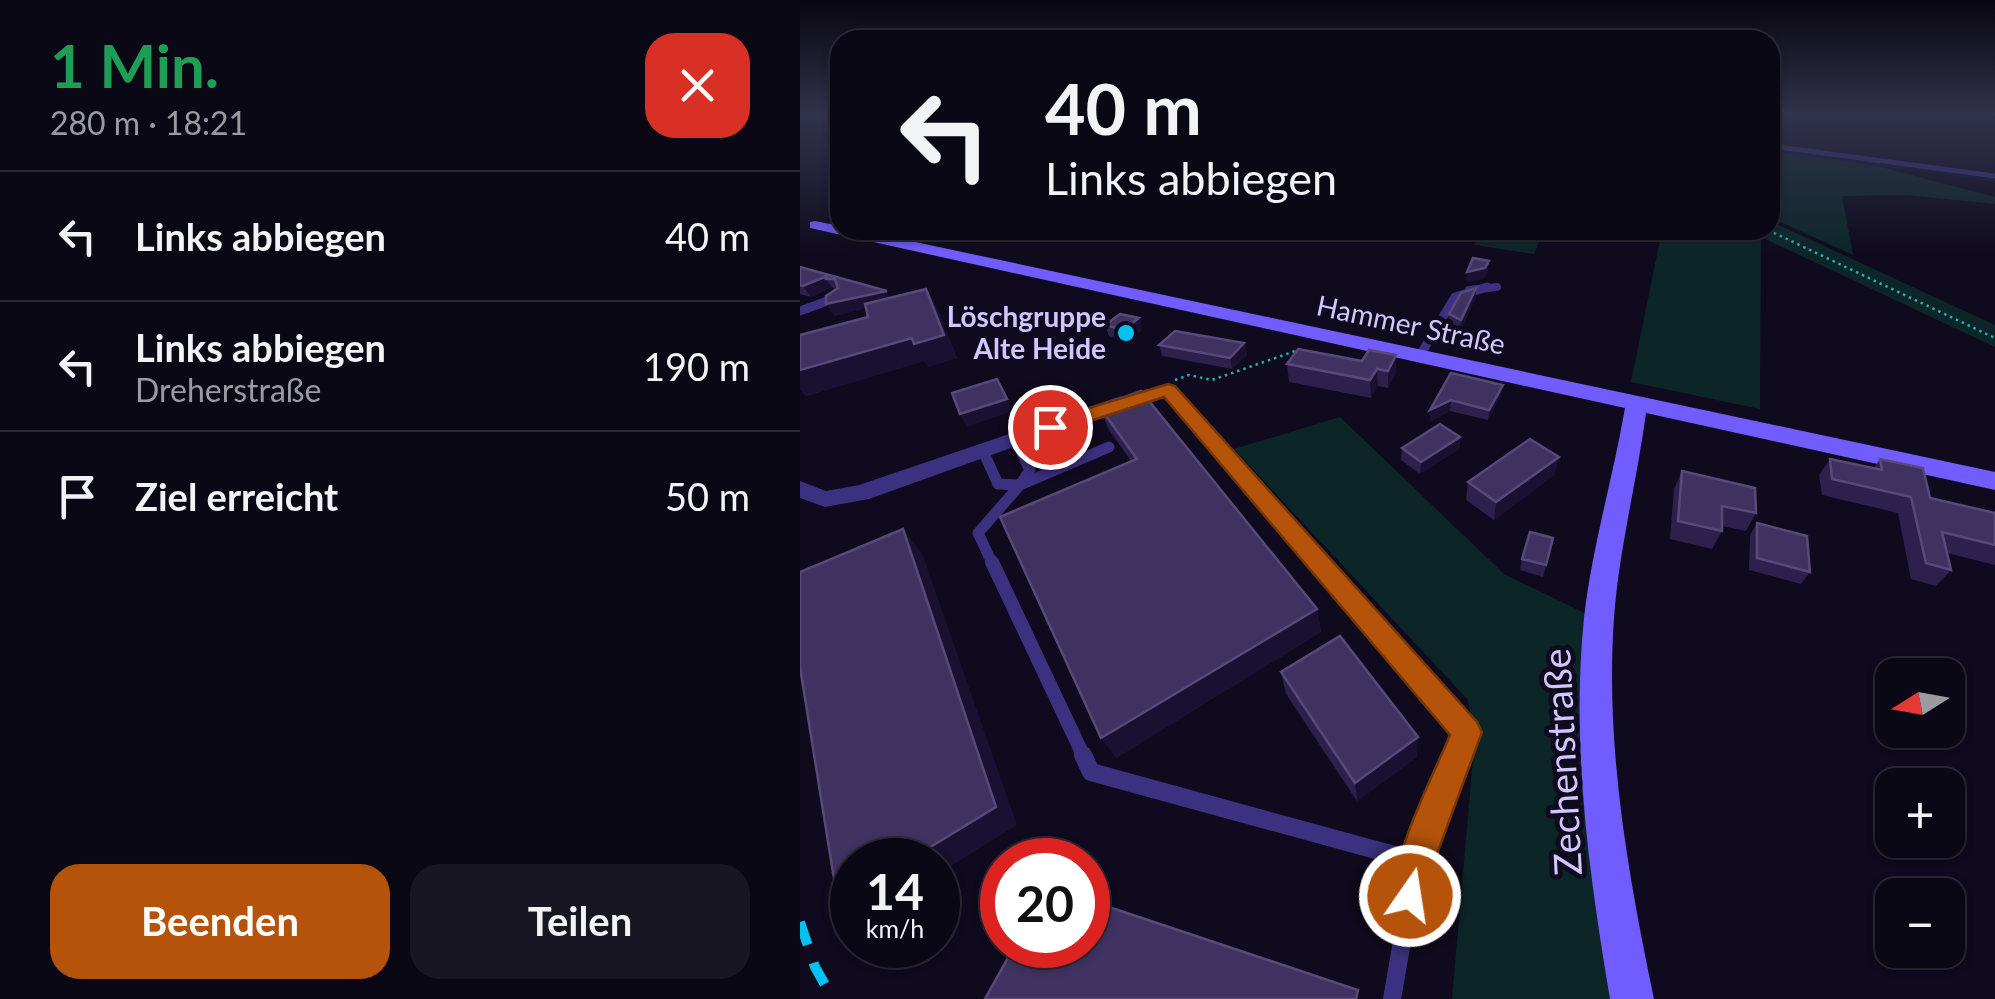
<!DOCTYPE html>
<html lang="de">
<meta charset="utf-8">
<style>
body{margin:0;font-family:Lato,sans-serif;background:#191623;color:#f1f3f6;height:100vh;display:flex;flex-direction:column;font-size:38px;white-space:nowrap}
*{box-sizing:border-box;margin:0}
p{font-size:32px;color:#9a9aa1}
.icon{flex:none;width:55px;height:55px;fill:none;stroke:currentColor;stroke-width:2;stroke-linecap:round;stroke-linejoin:round}
.map{position:relative;flex:1;overflow:hidden}
.details{display:flex;flex-direction:column;background:#0b0816;width:800px}
.details>*{flex:none}
.guide{position:absolute;left:30px;top:30px;width:950px;height:210px;border-radius:30px;box-shadow:0 2px 8px #0004,0 0 0 2px #2b2935;background:#0b0816;color:#f1f3f6;overflow:hidden}
.needle{width:65px;rotate:259deg}
.fabs{position:absolute;left:1075px;top:658px;display:grid;gap:20px}
.fabs a{display:grid;place-items:center;width:90px;height:90px;border-radius:20px;background:#0b0816;box-shadow:0 2px 8px #0004,0 0 0 2px #2b2935;font-size:50px}
.speed{position:absolute;left:30px;top:838px;display:flex;gap:20px;font-size:50px;font-weight:700;text-align:center}
.speed>*{display:grid;place-content:center;width:130px;height:130px;border-radius:50%;background:#0b0816;box-shadow:0 2px 8px #0004,0 0 0 2px #2b2935;line-height:1}
.speed small{font-size:25px;font-weight:400}
.speed .limit{border:15px solid #d22;background:#fff;color:#111}
.pin{position:absolute;display:grid;place-items:center;width:85px;height:85px;color:#fff;margin:-42px;border:5px solid #fff;border-radius:50%;box-shadow:0 2px 10px #0007}
.me{position:absolute;width:110px;margin:-55px;rotate:13deg;stroke-linejoin:round;filter:drop-shadow(0 0 8px #0008)}
.turn{display:flex;align-items:center;gap:35px;height:210px;padding:0 50px;font-size:45px}
.turn .icon{width:130px;height:130px;stroke-width:2.5}
.turn b{display:block;font-size:70px;line-height:85px}
.round{display:grid;place-items:center;flex:none;width:105px;height:105px;border-radius:30px;background:#191623}
.overview{display:flex;align-items:center;justify-content:space-between;height:170px;padding:0 50px}
h1{font-size:60px;font-weight:700;line-height:75px;color:#1e9e55}
.button{display:flex;gap:20px;margin-top:auto;padding:20px 50px}
.button a{flex:1;height:115px;border-radius:30px;background:#b45309;color:#fff;font-size:40px;font-weight:700;line-height:115px;text-align:center}
.button a+a{background:#191623;color:#f1f3f6}
ul{padding:0;list-style:none}
li{display:flex;align-items:center;gap:30px;height:130px;padding:0 50px;border-top:2px solid #2b2935}
li div{flex:1}
li b{display:block;font-size:38px}
li em{font-style:normal}
main{display:flex;flex:1;min-height:0}
.map>svg:first-child{display:block}
.green{fill:#0c2628}
.lines{fill:none;stroke-linecap:round;stroke-linejoin:round}
.stream{stroke:#05133b;stroke-width:2.5}
.path{stroke:#23b1b6;stroke-width:2.5;stroke-dasharray:2.5 4;stroke-linecap:butt}
.lane-far5{stroke:#3c3180;stroke-width:5}
.lane-far4{stroke:#3c3180;stroke-width:8}
.lane-far3{stroke:#3c3180;stroke-width:9}
.lane-far2{stroke:#3c3180;stroke-width:11}
.lane-far1{stroke:#3c3180;stroke-width:14}
.lane{stroke:#3c3180;stroke-width:18}
.street{fill:#3c3180;fill-rule:evenodd}
.secondary{fill:#715dff;fill-rule:evenodd}
.rail{stroke:#00c1f1;stroke-width:10;stroke-dasharray:24 19;stroke-linecap:butt}
.wall{fill:#2e204d}
.shaded-wall{fill:#1a1032}
.building{fill:#403260;stroke:#574979;stroke-width:2.5}
.route{fill:#b45309;stroke:#753606;stroke-width:2.5}
.poi-dot{fill:#00c1f1;stroke:#0f0a1d;stroke-width:4}
.labels{text-anchor:middle;stroke-width:10;stroke-linejoin:round;paint-order:stroke}
.far-poi-label{font-size:28px;font-weight:bold;fill:#d2c6ff;stroke:#0f0a1d;text-anchor:end}
.far-street-label{font-size:28px;fill:#d2c6ff;stroke:#0f0a1d}
.near-street-label{font-size:38px;fill:#d2c6ff;stroke:#0f0a1d}
</style>
<main>
<section class="details">
<div class="overview"><div><h1>1 Min.</h1><p>280 m · 18:21</p></div><a class="round" style="background:#d93025;color:#fff"><svg class="icon" aria-label="close" viewBox="0 0 24 24"><path d="M6 6l12 12M18 6L6 18"/></svg></a></div>
<ul>
<li><svg class="icon" aria-label="left" viewBox="0 0 24 24"><path d="M17 20v-9H6M10 6l-5 5 5 5"/></svg><div><b>Links abbiegen</b></div><em>40 m</em></li>
<li><svg class="icon" aria-label="left" viewBox="0 0 24 24"><path d="M17 20v-9H6M10 6l-5 5 5 5"/></svg><div><b>Links abbiegen</b><p>Dreherstraße</p></div><em>190 m</em></li>
<li><svg class="icon" aria-label="arrive" viewBox="0 0 24 24"><path d="M6 21V4h12l-3 4 3 4H6"/></svg><div><b>Ziel erreicht</b></div><em>50 m</em></li>
</ul>
<div class="button"><a>Beenden</a><a>Teilen</a></div>
</section>
<div class="map">
<svg width="1195" height="999" viewBox="0 0 1195 999">
<rect width="100%" height="100%" fill="#0f0a1d"/>
<g class="green">
<polygon points="970,150 1077,166 1195,197 1195,204 1107,195 1042,196 1053,255 970,217"/>
<polygon points="970,221 1195,325 1195,347 961,237 960,409 831,382 862,230 970,230"/>
<polygon points="683,230 744,230 734,254 674,245"/>
<polygon points="540,417 704,574 799,620 832,999 652,999 675,736 668,700 434,449"/>
</g>
<g class="lines">
<polyline class="stream" points="970,150 1195,180"/>
<g class="path">
<polyline points="968,230 1195,338"/>
<polyline points="375,380 389,375 412,380 504,348"/>
</g>
<polyline class="lane-far5" points="970,146 1195,176"/>
<polyline class="lane-far4" points="669,290 697,287"/>
<g class="lane-far3">
<polyline points="0,311 38,297"/>
<polyline points="619,357 655,297 687,287"/>
<polyline points="335,401 368,390 387,411"/>
</g>
<g class="lane-far2">
<polyline points="384,409 520,565"/>
<polyline points="183,451 198,484 220,485 230,470 215,439"/>
<polyline points="193,565 178,533 220,485 309,447"/>
</g>
<g class="lane-far1">
<polyline points="192,562 284,757"/>
<polyline points="518,562 666,732 656,757"/>
</g>
<g class="lane">
<polyline points="283,755 291,772 616,861 657,755"/>
<polyline points="592,999 616,861"/>
</g>
<polygon class="street" points="321,396 331,402 328,406 69,499 25,507 0,498 0,481 26,491 59,485"/>
<path class="secondary" d="M15,221L40,226V230H59L1195,472V490L846,413C837,481 819,549 814,618C805,746 828,874 854,999H810C789,873 771,746 784,618C792,547 813,478 825,408L10,228V222Z"/>
<polyline class="rail" points="0,922 15,967 33,999"/>
</g>
<g class="wall">
<polygon points="93,230 125,230 116,234"/>
<polygon points="0,267 91,297 126,289 138,310 157,358 128,367 124,361 6,396 0,389 0,335 68,317 66,308 34,316 36,290 32,287 11,297 0,294"/>
<polygon points="676,288 675,299 660,331 648,326 649,314"/>
<polygon points="339,318 342,330 327,341 309,336 305,325"/>
<polygon points="444,343 447,355 432,369 362,356 359,345"/>
<polygon points="596,355 596,373 588,388 578,386 571,398 489,382 487,364 562,361"/>
<polygon points="651,373 701,395 688,420 650,411 630,421 630,410"/>
<polygon points="299,406 517,609 521,632 316,758 331,461 309,430"/>
<polygon points="660,437 659,449 620,474 601,460 602,448"/>
<polygon points="759,457 754,475 694,520 666,500 668,482"/>
<polygon points="1030,459 1074,468 1080,459 1130,498 1195,513 1195,565 1147,553 1151,570 1136,586 1111,579 1098,513 1022,495 1019,475"/>
<polygon points="882,471 956,513 946,531 922,526 922,531 912,549 870,539 874,489"/>
<polygon points="957,523 1010,572 1001,584 949,570 950,535"/>
<polygon points="753,538 743,577 720,570 722,559"/>
<polygon points="481,672 617,757 557,801 486,694"/>
</g>
<g class="shaded-wall">
<polygon points="689,261 688,271 684,279 666,283 667,272"/>
<polygon points="27,276 26,279 32,287 11,297 3,286"/>
<polygon points="676,288 675,299 660,331 661,320"/>
<polygon points="126,289 138,310 157,358 128,367 124,361 6,396 0,389 0,370 112,338"/>
<polygon points="87,291 93,302 34,316 26,304"/>
<polygon points="339,318 342,330 327,341 323,330"/>
<polygon points="444,343 447,355 432,369 430,358"/>
<polygon points="596,355 596,373 588,388 588,371"/>
<polygon points="577,369 578,386 571,398 570,380"/>
<polygon points="197,379 213,411 167,427 160,414"/>
<polygon points="703,385 701,395 688,420 689,410"/>
<polygon points="651,400 650,411 630,421 630,410"/>
<polygon points="660,437 659,449 620,474 621,462"/>
<polygon points="759,457 754,475 694,520 696,502"/>
<polygon points="103,529 122,553 217,825 138,874 138,860 109,860"/>
<polygon points="517,609 521,632 316,758 301,738"/>
<polygon points="618,737 617,757 557,801 555,783"/>
<polygon points="52,895 52,910 38,904"/>
</g>
<g class="building">
<polygon points="673,258 689,261 685,268 667,272"/>
<polygon points="0,267 87,291 26,304 26,296 38,288 35,279 26,279 27,276 3,286 0,285"/>
<polygon points="676,288 661,320 649,314 661,293"/>
<polygon points="126,289 144,335 114,344 112,338 0,370 0,335 68,317 65,304"/>
<polygon points="320,314 339,318 323,330 305,325"/>
<polygon points="375,331 444,343 430,358 359,345"/>
<polygon points="498,349 562,361 569,350 596,355 588,371 577,369 570,380 487,364"/>
<polygon points="651,373 703,385 689,410 651,400 630,410"/>
<polygon points="197,379 207,399 160,414 152,393"/>
<polygon points="341,391 517,609 301,738 200,517 337,459 299,406"/>
<polygon points="640,424 660,437 621,462 602,448"/>
<polygon points="730,439 759,457 696,502 668,482"/>
<polygon points="1030,459 1082,470 1080,459 1123,468 1130,498 1195,513 1195,545 1142,532 1151,570 1126,563 1111,497 1032,479"/>
<polygon points="882,471 955,488 956,513 922,506 922,531 878,521"/>
<polygon points="957,523 1007,536 1010,572 957,558"/>
<polygon points="103,529 196,807 109,860 52,860 52,895 38,904 0,667 0,572"/>
<polygon points="730,532 753,538 746,565 722,559"/>
<polygon points="540,636 618,737 555,783 481,672"/>
<polygon points="288,900 558,990 556,999 185,999 215,945 288,945"/>
</g>
<linearGradient id="sky" x2="0" y2="1"><stop stop-color="#080610"/><stop offset="0.45" stop-color="#31334c"/><stop offset="1" stop-color="#31334c" stop-opacity="0"/></linearGradient>
<rect width="1195" height="255" fill="url(#sky)"/>
<path class="route" d="M368,384L375,386L677,722L682,732L634,862L623,908L610,914L598,908C582,871 634,775 650,735L364,397L250,434L240,427L243,422Z"/>
<circle class="poi-dot" cx="326" cy="333" r="10"/>
<g class="labels">
<g class="far-poi-label">
<text x="306" y="327">Löschgruppe<tspan x="306" dy="32">Alte Heide</tspan></text>
</g>
<g class="far-street-label">
<text transform="translate(611 325) rotate(12)" y="10">Hammer Straße</text>
</g>
<g class="near-street-label">
<text transform="translate(763 762) rotate(-93)" y="13">Zechenstraße</text>
</g>
</g>
</svg>
<div class="fabs">
<a><svg class="needle" viewBox="-14 -14 28 28"><path d="M0-13l5 13h-10z" fill="#e53935"/><path d="M0 13l5-13h-10z" fill="#9a9aa1"/></svg></a>
<a>+</a>
<a>−</a>
</div>
<div class="speed"><div>14<small>km/h</small></div><div class="limit">20</div></div>
<div class="pin" style="left:250px;top:427px;background:#d93025"><svg class="icon" aria-label="arrive" viewBox="0 0 24 24"><path d="M6 21V4h12l-3 4 3 4H6"/></svg></div>
<svg class="me" style="left:610px;top:896px" viewBox="-20 -20 40 40"><circle r="17" fill="#b45309" stroke="#fff" stroke-width="3"/><path d="M0-11L8 9 0 5-8 9z" fill="#fff"/></svg>
<div class="guide">
<div class="turn"><svg class="icon" aria-label="left" viewBox="0 0 24 24"><path d="M17 20v-9H6M10 6l-5 5 5 5"/></svg><div><b>40 m</b>Links abbiegen</div></div>
</div>
</div>
</main>
